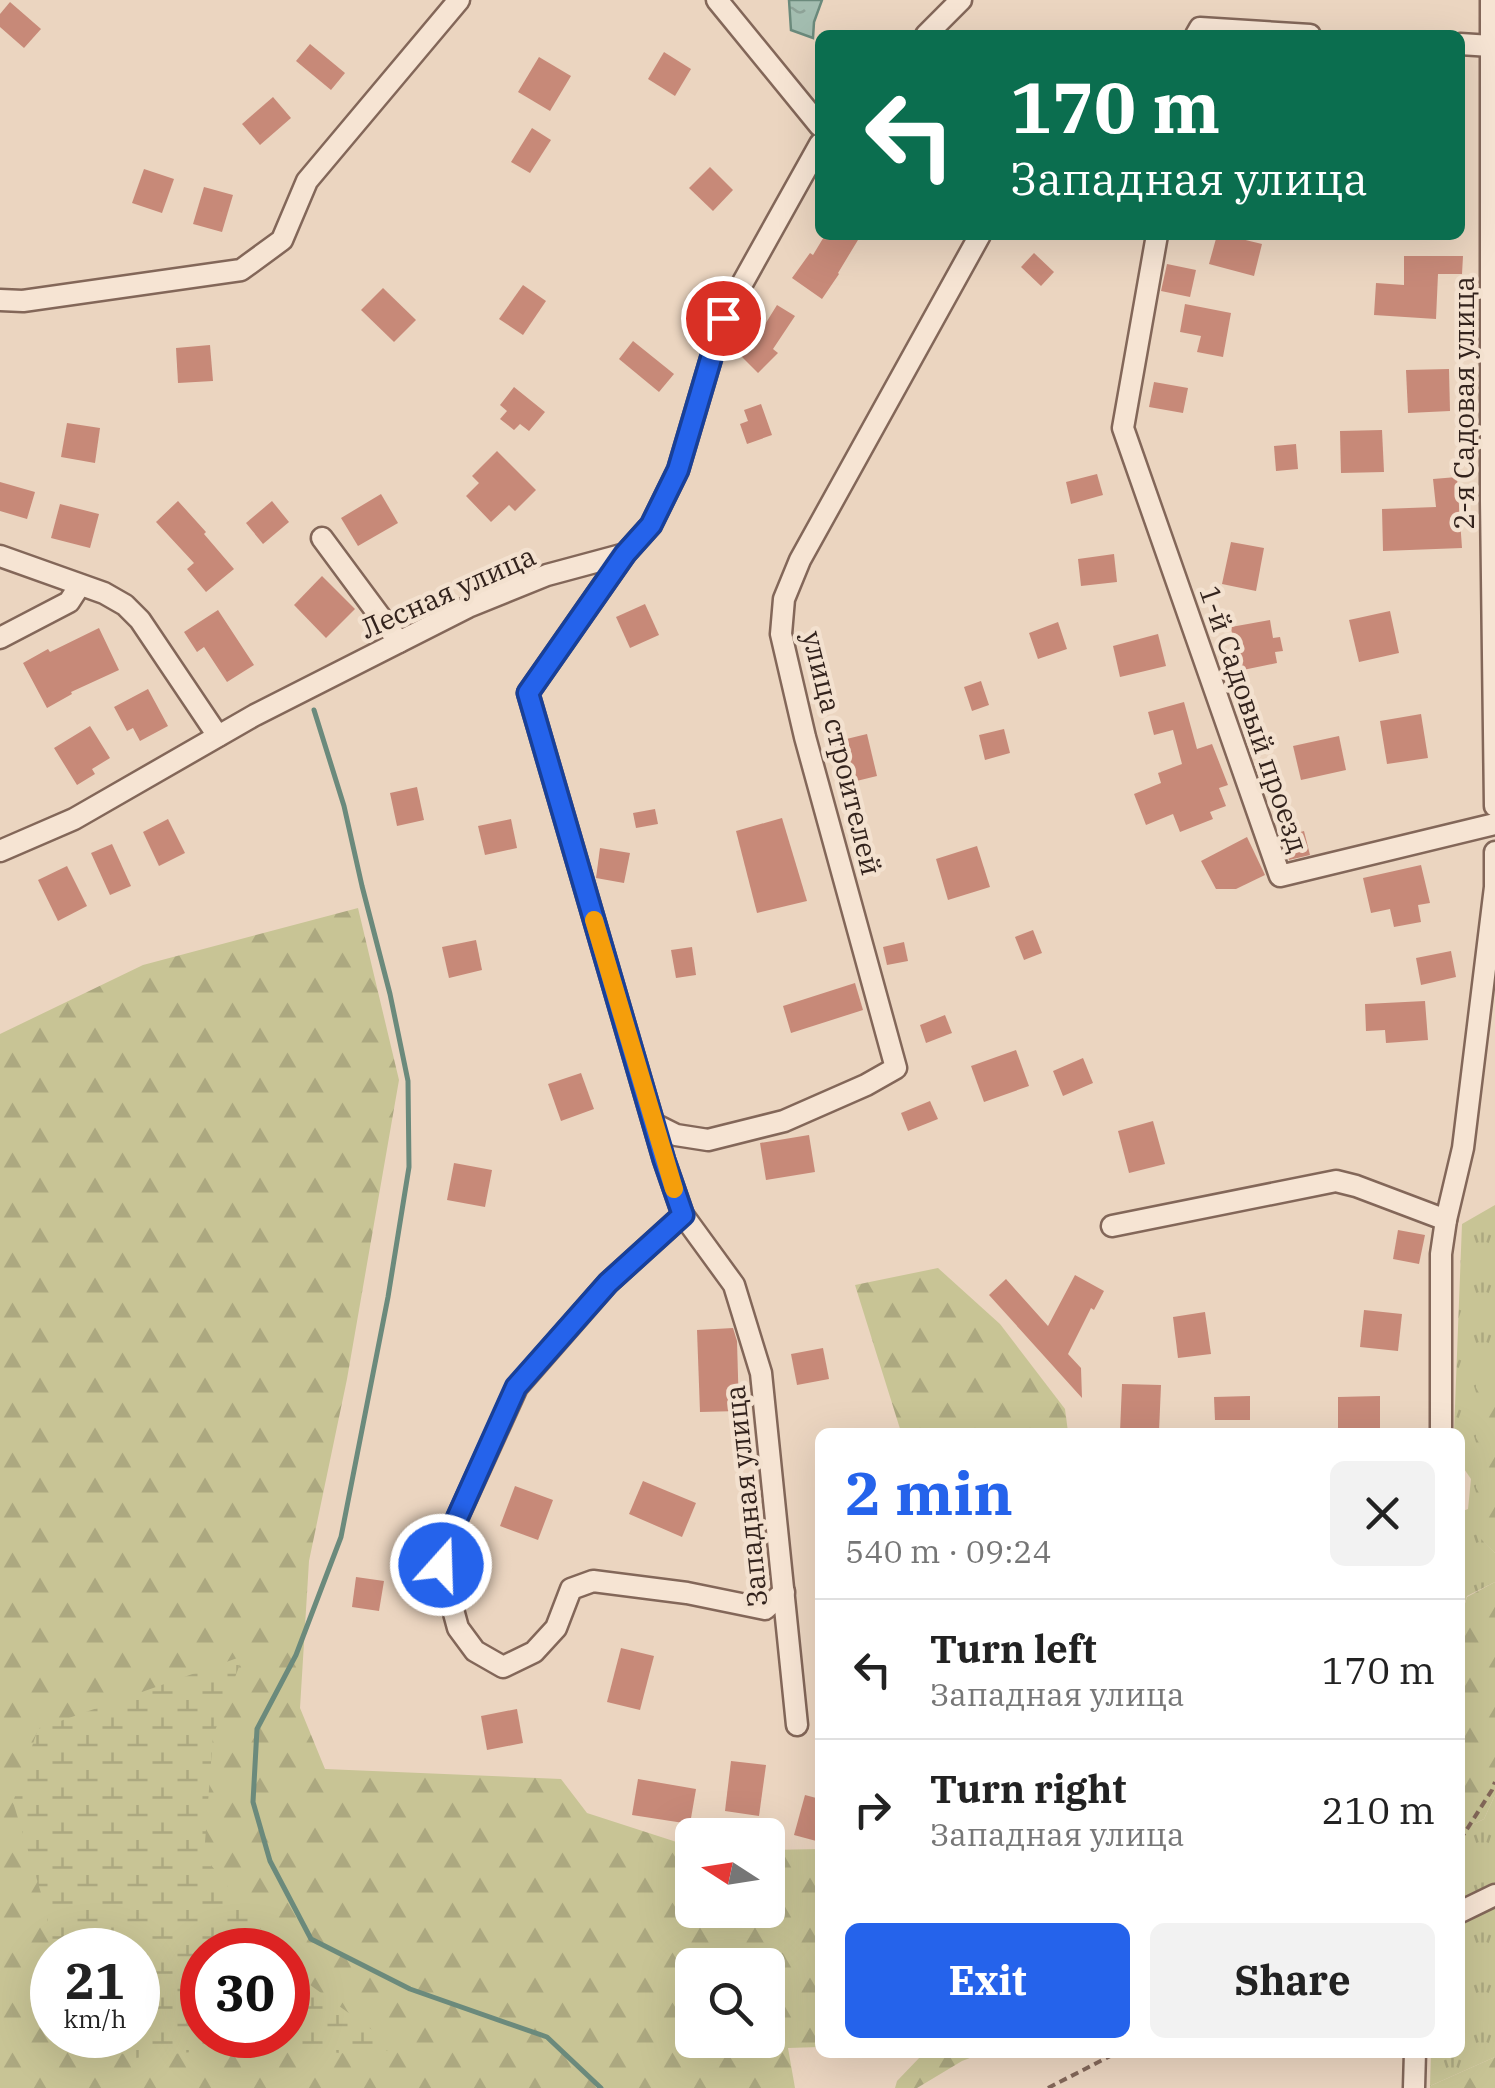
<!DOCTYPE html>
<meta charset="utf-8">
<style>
body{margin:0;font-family:"IBM Plex Serif",serif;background:#f2f2f2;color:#222;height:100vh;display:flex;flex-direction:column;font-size:38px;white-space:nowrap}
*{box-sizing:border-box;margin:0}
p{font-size:32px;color:#767676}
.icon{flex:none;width:55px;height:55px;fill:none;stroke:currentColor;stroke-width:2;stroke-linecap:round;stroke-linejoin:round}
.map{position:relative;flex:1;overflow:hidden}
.drawer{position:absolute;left:815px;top:1428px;width:650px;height:630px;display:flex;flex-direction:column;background:#fff;border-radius:15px;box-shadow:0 10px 40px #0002}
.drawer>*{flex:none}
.hud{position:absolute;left:815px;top:30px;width:650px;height:210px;border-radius:15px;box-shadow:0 10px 40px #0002;background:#0b6e4f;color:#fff;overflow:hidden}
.needle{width:65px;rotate:282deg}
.tools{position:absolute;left:675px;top:1818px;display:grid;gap:20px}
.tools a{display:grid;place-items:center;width:110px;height:110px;border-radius:15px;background:#fff;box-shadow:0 10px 40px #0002;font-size:50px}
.speed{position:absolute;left:30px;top:1928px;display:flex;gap:20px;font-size:50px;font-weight:700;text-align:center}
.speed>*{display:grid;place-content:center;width:130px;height:130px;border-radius:50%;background:#fff;box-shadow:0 10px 40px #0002;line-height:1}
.speed small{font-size:25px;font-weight:400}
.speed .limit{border:15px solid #d22;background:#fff;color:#111}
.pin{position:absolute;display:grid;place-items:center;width:85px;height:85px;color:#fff;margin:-42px;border:5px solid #fff;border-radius:50%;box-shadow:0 2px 10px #0007}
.me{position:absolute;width:110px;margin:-55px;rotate:20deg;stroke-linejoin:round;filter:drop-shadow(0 0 8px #0008)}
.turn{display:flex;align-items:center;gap:35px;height:210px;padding:0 30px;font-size:45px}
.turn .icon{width:130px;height:130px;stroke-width:2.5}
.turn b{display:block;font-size:70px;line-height:85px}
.round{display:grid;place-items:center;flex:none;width:105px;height:105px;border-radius:15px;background:#f2f2f2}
.overview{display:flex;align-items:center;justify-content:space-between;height:170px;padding:0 30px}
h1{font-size:60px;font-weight:800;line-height:75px;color:#2563eb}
.primary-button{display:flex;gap:20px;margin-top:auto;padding:20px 30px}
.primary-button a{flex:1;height:115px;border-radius:15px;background:#2563eb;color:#fff;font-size:40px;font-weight:800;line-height:115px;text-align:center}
.primary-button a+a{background:#f2f2f2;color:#222}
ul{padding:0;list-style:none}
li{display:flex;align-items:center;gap:30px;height:140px;padding:0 30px;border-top:2px solid #e0e0e0}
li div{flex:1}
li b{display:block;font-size:38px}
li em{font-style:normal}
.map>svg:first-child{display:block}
.grass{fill:url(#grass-tufts)}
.forest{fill:url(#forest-firs);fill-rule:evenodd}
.wetland{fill:url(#wetland-marsh)}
.water{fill:url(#water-ripples);stroke:#6b8a7c;stroke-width:2.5}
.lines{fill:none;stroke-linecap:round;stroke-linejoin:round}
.stream{stroke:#6b8a7c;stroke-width:5}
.building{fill:#c78978}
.minor-casing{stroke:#836759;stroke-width:25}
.path{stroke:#836759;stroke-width:4;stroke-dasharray:8 5;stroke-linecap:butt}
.minor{stroke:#f6e4d3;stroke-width:20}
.route-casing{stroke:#184099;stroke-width:25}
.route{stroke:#2563eb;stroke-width:18}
.slow{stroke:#f59e0b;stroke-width:18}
.labels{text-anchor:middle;stroke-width:9;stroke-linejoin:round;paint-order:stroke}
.street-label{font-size:28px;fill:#33231d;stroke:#f3e1cf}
</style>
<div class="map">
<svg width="1495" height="2088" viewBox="0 0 1495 2088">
<defs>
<pattern id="grass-tufts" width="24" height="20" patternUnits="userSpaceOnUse" patternTransform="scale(2.5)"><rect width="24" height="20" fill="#c8c495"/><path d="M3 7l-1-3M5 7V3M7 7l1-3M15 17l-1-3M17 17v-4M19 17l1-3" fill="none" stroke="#aca880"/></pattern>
<pattern id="forest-firs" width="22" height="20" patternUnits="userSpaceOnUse" patternTransform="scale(2.5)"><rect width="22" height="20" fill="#c8c495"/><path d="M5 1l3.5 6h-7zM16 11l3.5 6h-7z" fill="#aca880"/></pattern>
<pattern id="wetland-marsh" width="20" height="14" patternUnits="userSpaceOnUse" patternTransform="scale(2.5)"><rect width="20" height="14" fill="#c8c495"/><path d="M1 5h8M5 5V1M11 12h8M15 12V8" fill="none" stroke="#aca880"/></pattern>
<pattern id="water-ripples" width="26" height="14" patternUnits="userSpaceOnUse" patternTransform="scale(2.5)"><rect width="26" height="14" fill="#a3bdb0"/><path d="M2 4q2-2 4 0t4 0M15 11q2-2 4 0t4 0" fill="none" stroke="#8da297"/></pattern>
</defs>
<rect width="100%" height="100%" fill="#ebd5c0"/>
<g class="grass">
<polygon points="1495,1205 1495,1376 1476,1377 1476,1533 1495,1553 1495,1582 1467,1596 1460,1619 1460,1512 1468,1509 1471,1479 1460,1463 1460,1432 1454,1432 1462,1224"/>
<polygon points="1495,1795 1495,2057 1430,2086 1431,2053 1460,2052 1460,1831 1484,1819"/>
</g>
<g class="forest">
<path d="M358,908L399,1080L347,1379L309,1561L300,1708L325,1769L561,1779L587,1813L692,1847V1910H768V1850L820,1849V2047L788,2048L795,2088H0V1034L143,965ZM52,1950H138V2035H52ZM202,1950H288V2035H202ZM692,1965H768V2040H692Z"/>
<polygon points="938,1268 1000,1324 1065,1409 1068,1432 901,1432 855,1285"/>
<polygon points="1476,1376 1495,1376 1495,1553 1476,1534"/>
<polygon points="1495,1582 1495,1795 1484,1819 1460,1831 1460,1619 1467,1597"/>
<polygon points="895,2053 983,2053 962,2061 917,2088 895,2088 897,2081 921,2056"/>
<polygon points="1495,2057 1495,2088 1430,2088 1430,2086"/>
</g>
<polygon class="wetland" points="243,1656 213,1736 204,1856 277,1950 202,1950 202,2035 288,2035 288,1964 295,1974 397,2048 367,2055 249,2046 135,2058 89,2042 86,2035 138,2035 138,1950 52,1950 45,1906 13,1802 38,1729"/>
<polygon class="water" points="789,0 822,0 814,22 813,38 791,30"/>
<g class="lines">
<polyline class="stream" points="314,710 344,806 362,886 390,994 408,1081 409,1167 388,1297 341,1537 296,1655 257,1729 253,1802 270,1861 311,1939 410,1989 547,2037 601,2088"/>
</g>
<g class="building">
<polygon points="10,2 41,29 24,48 0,27 0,14"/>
<polygon points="310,44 345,73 331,90 296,61"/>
<polygon points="664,52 691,69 675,96 648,79"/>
<polygon points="539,57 571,76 550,111 518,92"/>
<polygon points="273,97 291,118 260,145 242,124"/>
<polygon points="532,128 551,140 530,173 511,162"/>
<polygon points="710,167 733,190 713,211 689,188"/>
<polygon points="144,169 174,179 162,213 132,203"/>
<polygon points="204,187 233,195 222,232 193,224"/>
<polygon points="825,235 861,235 838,273 839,274 822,299 792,278 810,253 813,255"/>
<polygon points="1217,235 1225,235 1262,244 1254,276 1209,264"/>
<polygon points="1034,253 1054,272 1041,286 1021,267"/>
<polygon points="1404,256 1463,256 1462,274 1438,274 1436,319 1374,315 1376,283 1404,285"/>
<polygon points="1167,264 1196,270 1190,297 1161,291"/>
<polygon points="523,285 546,301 523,335 499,319"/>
<polygon points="383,288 416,320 394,342 361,310"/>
<polygon points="1185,304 1231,313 1223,357 1197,352 1201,336 1180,332"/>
<polygon points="777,305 795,316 773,349 778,353 758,373 735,350 755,330 759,334"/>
<polygon points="633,341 674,374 659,392 619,359"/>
<polygon points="210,345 213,381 178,383 176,348"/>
<polygon points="1449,369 1450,411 1408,413 1406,370"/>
<polygon points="1154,382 1188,388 1183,413 1149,407"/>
<polygon points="514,387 545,412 529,431 520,424 514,430 500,419 507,411 500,405"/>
<polygon points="761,404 772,435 747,444 740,424 748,421 744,410"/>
<polygon points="67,423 100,428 95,463 61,457"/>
<polygon points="1382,430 1384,472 1341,473 1340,431"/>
<polygon points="1296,444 1298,469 1276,471 1274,446"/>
<polygon points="497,451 536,490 515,511 509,505 491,522 466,496 479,483 472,476"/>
<polygon points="1097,474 1103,495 1071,504 1066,482"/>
<polygon points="1457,477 1462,548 1383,551 1382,509 1436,507 1433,479"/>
<polygon points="0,482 35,492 27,519 0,511"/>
<polygon points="381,494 398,523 358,546 341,518"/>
<polygon points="178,501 206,532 204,534 234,569 206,592 187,569 194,563 156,522"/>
<polygon points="272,501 289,522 263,544 246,523"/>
<polygon points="60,504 99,514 90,548 51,538"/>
<polygon points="1231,542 1264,548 1256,591 1222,584"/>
<polygon points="1114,554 1117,582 1081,586 1078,559"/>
<polygon points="322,576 355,609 326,638 294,605"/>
<polygon points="645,604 659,635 630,648 616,617"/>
<polygon points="218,610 254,665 227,682 204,647 197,652 184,632"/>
<polygon points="1390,611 1399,653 1359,662 1349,620"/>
<polygon points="1270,620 1273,638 1280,637 1283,651 1275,652 1277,663 1238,671 1231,627"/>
<polygon points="1058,622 1067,649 1038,659 1029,633"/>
<polygon points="99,628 119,670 71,692 72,694 47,708 23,663 48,649 50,652"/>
<polygon points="1158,634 1166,666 1120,677 1113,646"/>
<polygon points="981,681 989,705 972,711 964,687"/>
<polygon points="148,689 168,726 140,741 133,728 127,731 114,707"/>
<polygon points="1184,702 1197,749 1212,744 1228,785 1219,788 1226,806 1210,812 1213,819 1180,832 1173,814 1146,825 1134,794 1161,783 1158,773 1182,764 1173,730 1154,735 1148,712"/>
<polygon points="1421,714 1428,758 1387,764 1380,721"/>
<polygon points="90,726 110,758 92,769 95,774 77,785 54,748"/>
<polygon points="1004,729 1010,753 985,760 979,735"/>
<polygon points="867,734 877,776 840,785 830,743"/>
<polygon points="1339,736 1346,770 1301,780 1293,746"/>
<polygon points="417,787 424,820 397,826 390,793"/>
<polygon points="655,809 658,824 636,828 633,813"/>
<polygon points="782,818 807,901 757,913 736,831"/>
<polygon points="168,819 185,853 159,866 143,832"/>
<polygon points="511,819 517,848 485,855 478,826"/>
<polygon points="1304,831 1310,855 1289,860 1282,837"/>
<polygon points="1247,837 1265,875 1236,889 1216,889 1201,861"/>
<polygon points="112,844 131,886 110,895 91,853"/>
<polygon points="977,846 990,887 948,900 936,859"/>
<polygon points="600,848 630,853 624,883 596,878"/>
<polygon points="1421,865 1430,903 1418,905 1421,922 1394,927 1390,909 1371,913 1363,878"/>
<polygon points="67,866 87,906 58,921 38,880"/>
<polygon points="1033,930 1042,953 1024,960 1015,937"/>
<polygon points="476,940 482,970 449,978 442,947"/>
<polygon points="904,942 908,961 887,965 883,947"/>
<polygon points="692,947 696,975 676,978 671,950"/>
<polygon points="1451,951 1456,977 1421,985 1416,958"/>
<polygon points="855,983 863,1010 791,1033 783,1006"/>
<polygon points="1425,1001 1428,1040 1386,1043 1385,1030 1366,1031 1365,1004"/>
<polygon points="945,1015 952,1033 926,1043 920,1025"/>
<polygon points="1016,1050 1029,1086 984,1102 971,1066"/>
<polygon points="1083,1058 1093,1083 1063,1096 1053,1071"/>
<polygon points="581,1073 594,1109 561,1121 548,1084"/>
<polygon points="930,1101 938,1119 908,1131 901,1113"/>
<polygon points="1153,1121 1165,1164 1129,1173 1118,1131"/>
<polygon points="809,1135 815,1172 766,1180 760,1143"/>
<polygon points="454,1163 492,1170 485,1207 447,1200"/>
<polygon points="1398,1230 1425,1235 1419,1264 1393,1259"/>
<polygon points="1075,1275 1104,1291 1094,1310 1091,1308 1068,1354 1081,1368 1082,1398 989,1295 1006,1279 1048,1326"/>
<polygon points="1364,1310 1402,1314 1398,1351 1360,1347"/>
<polygon points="1205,1312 1211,1354 1178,1358 1173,1317"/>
<polygon points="733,1328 737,1341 739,1411 700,1412 697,1330"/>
<polygon points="823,1348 829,1379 797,1385 791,1354"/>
<polygon points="1122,1384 1161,1385 1159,1432 1120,1432"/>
<polygon points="1250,1396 1250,1420 1215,1420 1214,1397"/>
<polygon points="1380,1396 1380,1432 1338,1432 1338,1397"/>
<polygon points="643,1481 696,1503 682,1537 629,1514"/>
<polygon points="515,1486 553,1500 538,1540 500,1526"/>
<polygon points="356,1577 384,1581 379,1611 352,1607"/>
<polygon points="621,1648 654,1656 640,1710 607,1702"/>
<polygon points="517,1709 523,1743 487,1750 481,1716"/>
<polygon points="731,1761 766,1765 759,1816 725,1811"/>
<polygon points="638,1779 696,1789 690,1824 632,1815"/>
<polygon points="805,1795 820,1799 820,1842 794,1835"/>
</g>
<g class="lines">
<g class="minor-casing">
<g id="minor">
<polyline points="717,0 820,126"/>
<polyline points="1491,0 1491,501 1495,806"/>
<polyline points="926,35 961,0"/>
<polyline points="1196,35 1200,28 1310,35"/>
<polyline points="1460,44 1491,46"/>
<polyline points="1157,235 1123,428 1280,876 1495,824"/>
<polyline points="0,300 23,301 241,270 282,240 307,181 459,0"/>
<polyline points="322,538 399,642"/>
<polyline points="625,554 528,693 664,1160 683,1215 734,1285 761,1373 797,1725"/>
<polyline points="0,556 104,593 125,605 140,620 218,736"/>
<polyline points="0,638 69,602 80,585"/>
<polyline points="0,851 74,819 255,715 468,607 547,575 625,554 651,525 678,470 723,318 820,144"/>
<polyline points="654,1124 676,1135 708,1140 784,1121 866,1085 896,1068 805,737 781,634 784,599 800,560 980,235"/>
<polyline points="683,1215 608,1283 517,1387 445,1545 441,1565 458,1628 475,1651 503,1667 534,1652 556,1628 571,1589 593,1581 687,1593 765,1609 784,1592"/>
<polyline points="1112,1226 1336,1181 1356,1186 1446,1220"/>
<polyline points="1441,1432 1441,1254 1446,1220 1463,1148 1495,887 1495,852"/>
<polyline points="1460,1912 1495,1895"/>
<polyline points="1414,2088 1415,2052"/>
</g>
</g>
<g class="path">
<polyline points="1460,1840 1492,1790 1495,1782"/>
<polyline points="1048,2088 1118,2052"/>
</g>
<use href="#minor" class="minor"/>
</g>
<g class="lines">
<g class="route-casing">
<polyline id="route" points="441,1565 445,1545 516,1387 608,1283 683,1215 664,1160 528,693 625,554 651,525 678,470 723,318"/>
</g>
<use href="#route" class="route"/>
<polyline class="slow" points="594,920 674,1189"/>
</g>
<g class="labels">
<g class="street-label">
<text transform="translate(1464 403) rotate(-90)" y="10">2-я Садовая улица</text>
<text transform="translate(448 592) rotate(-24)" y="10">Лесная улица</text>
<text transform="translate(1254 719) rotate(71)" y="10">1-й Садовый проезд</text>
<text transform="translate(842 753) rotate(76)" y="10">улица строителей</text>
<text transform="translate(746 1496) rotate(-96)" y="10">Западная улица</text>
</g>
</g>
</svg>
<div class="tools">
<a><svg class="needle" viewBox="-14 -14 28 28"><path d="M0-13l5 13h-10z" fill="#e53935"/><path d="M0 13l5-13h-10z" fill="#767676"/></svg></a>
<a><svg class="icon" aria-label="search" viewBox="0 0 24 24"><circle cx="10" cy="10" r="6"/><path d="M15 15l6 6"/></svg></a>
</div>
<div class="speed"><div>21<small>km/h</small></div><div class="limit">30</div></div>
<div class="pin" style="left:723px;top:318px;background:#d93025"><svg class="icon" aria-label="arrive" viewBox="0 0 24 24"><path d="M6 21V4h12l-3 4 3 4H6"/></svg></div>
<svg class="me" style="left:441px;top:1565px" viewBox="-20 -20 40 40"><circle r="17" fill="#2563eb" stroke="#fff" stroke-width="3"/><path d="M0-11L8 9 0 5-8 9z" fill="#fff"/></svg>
<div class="hud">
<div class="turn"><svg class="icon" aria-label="left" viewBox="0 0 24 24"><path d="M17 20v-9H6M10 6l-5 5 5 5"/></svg><div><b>170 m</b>Западная улица</div></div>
</div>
<section class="drawer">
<div class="overview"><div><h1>2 min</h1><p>540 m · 09:24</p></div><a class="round"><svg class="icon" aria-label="close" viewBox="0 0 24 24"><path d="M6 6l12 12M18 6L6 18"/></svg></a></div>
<ul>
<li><svg class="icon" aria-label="left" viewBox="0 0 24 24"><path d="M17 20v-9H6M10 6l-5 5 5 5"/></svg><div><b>Turn left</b><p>Западная улица</p></div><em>170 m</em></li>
<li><svg class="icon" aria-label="right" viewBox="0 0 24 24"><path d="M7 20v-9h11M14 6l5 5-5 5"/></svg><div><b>Turn right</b><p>Западная улица</p></div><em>210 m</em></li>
</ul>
<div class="primary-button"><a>Exit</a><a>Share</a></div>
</section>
</div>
